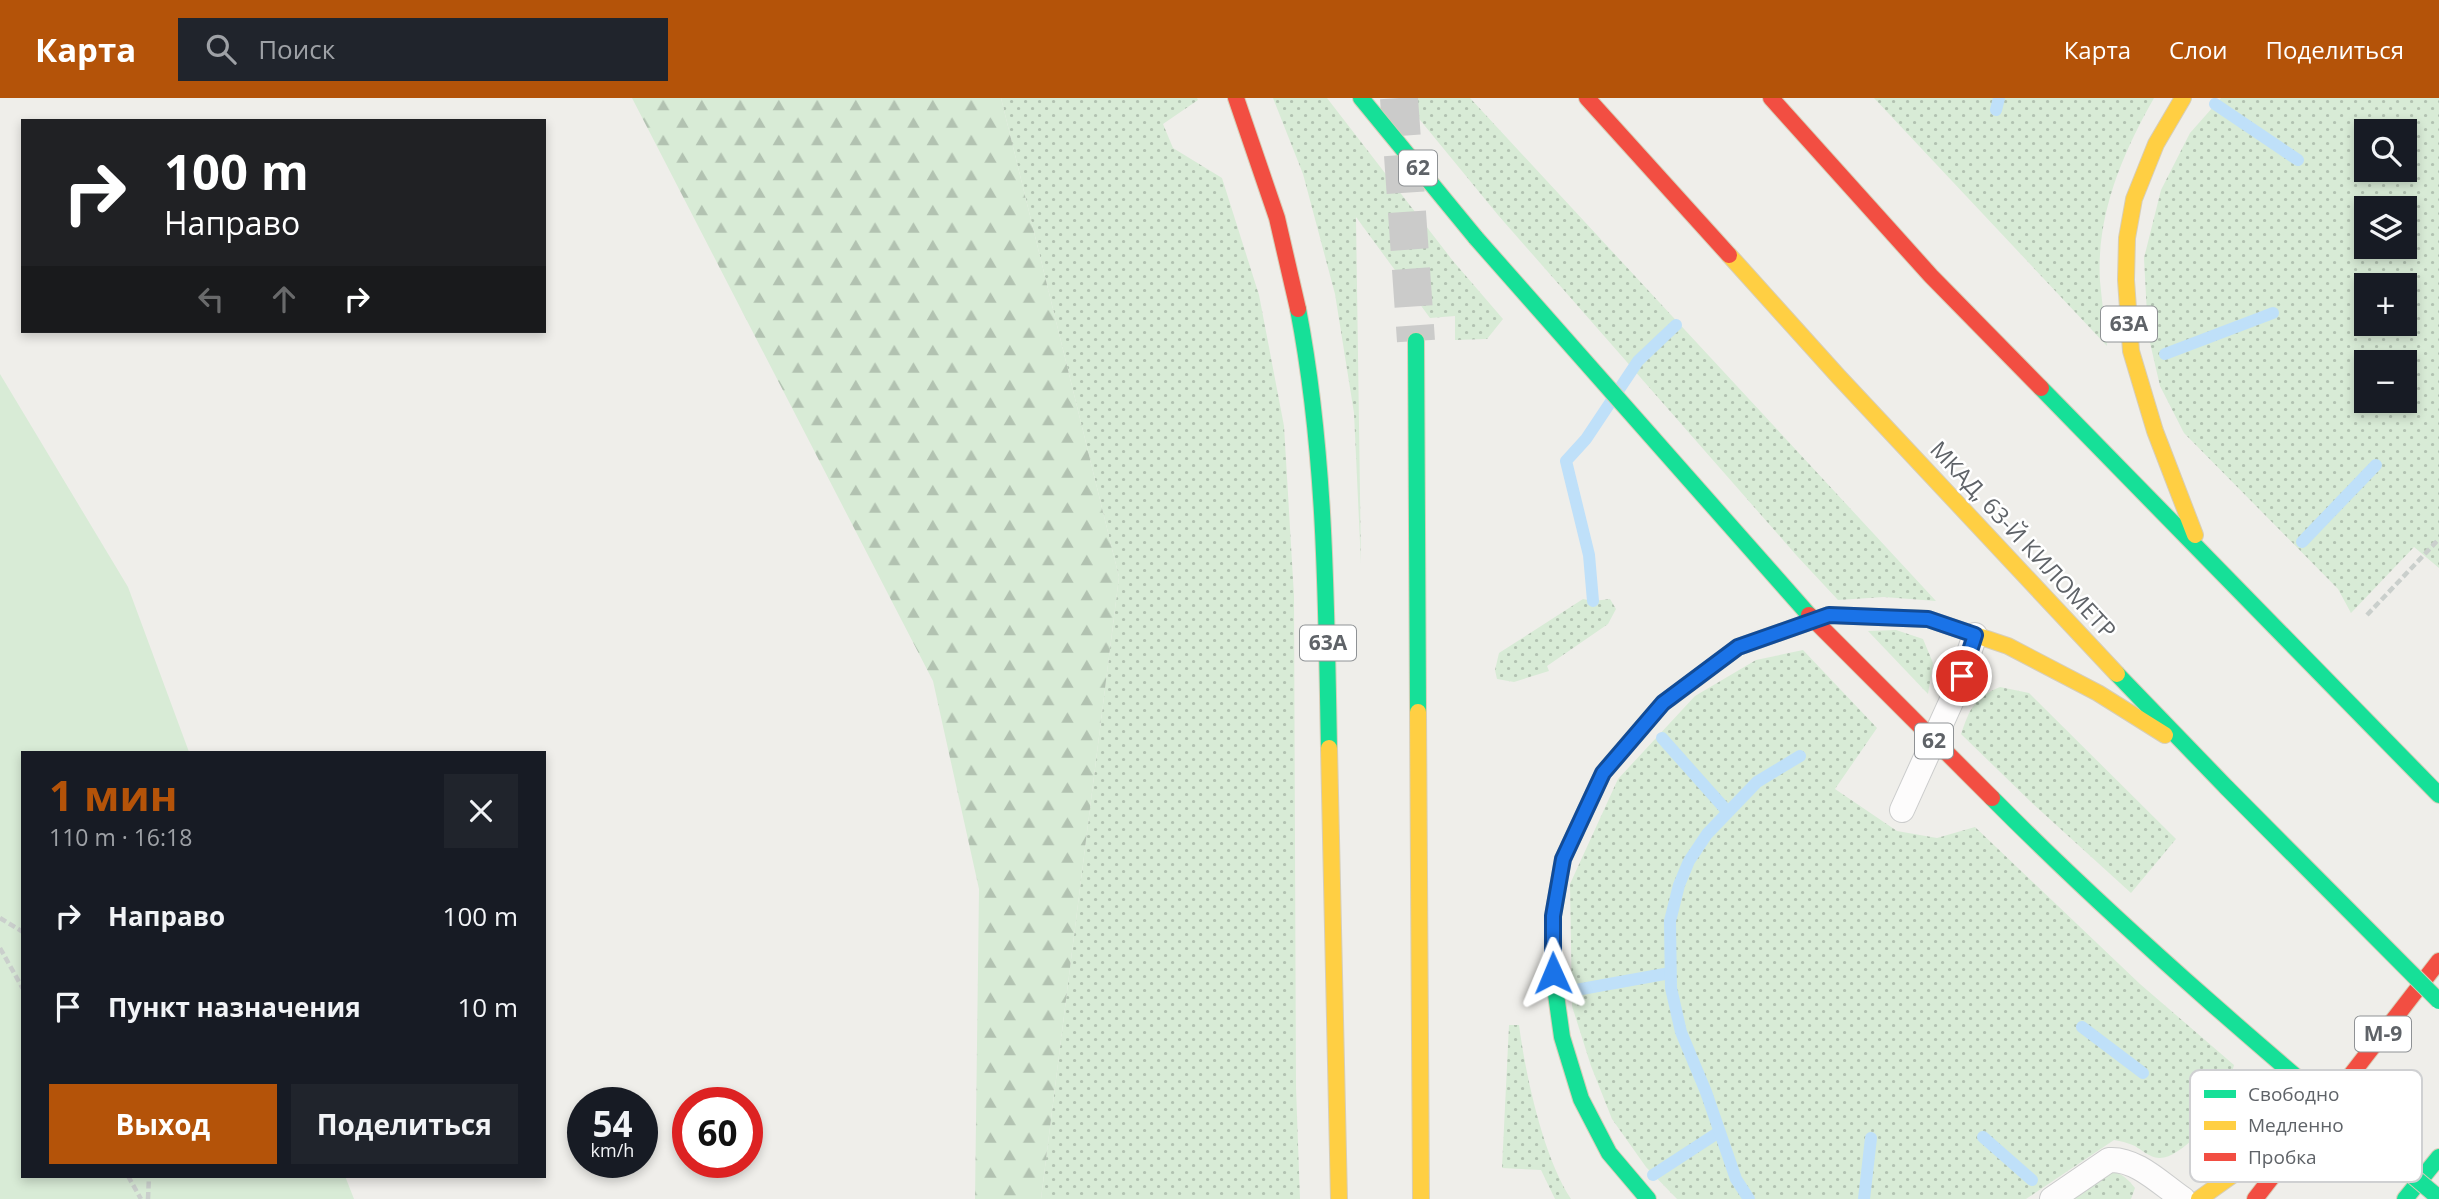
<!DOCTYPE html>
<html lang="ru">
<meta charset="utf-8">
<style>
body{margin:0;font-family:"Open Sans",sans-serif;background:#20242c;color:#f1f3f6;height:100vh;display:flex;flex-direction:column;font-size:26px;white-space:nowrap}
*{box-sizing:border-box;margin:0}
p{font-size:23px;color:#9ea1a6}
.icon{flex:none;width:38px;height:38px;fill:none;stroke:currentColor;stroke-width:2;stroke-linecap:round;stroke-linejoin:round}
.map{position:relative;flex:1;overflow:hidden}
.side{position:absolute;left:21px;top:653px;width:525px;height:427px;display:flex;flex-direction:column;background:#171b24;border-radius:0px;box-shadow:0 4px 10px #0003}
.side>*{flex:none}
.hud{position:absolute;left:21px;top:21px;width:525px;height:214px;border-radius:0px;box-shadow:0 4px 10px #0003;background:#202124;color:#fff;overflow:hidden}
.buttons{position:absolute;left:2354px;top:21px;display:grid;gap:14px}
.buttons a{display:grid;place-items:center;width:63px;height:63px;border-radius:0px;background:#171b24;box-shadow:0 4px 10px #0003;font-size:35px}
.speed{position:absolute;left:567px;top:989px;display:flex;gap:14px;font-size:35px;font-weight:700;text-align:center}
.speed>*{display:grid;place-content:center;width:91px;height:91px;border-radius:50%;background:#171b24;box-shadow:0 4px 10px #0003;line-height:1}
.speed small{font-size:18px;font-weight:400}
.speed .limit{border:10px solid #d22;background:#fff;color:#111}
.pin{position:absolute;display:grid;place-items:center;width:60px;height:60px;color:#fff;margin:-30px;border:4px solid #fff;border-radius:50%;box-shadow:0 2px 7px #0007}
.me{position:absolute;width:77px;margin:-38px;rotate:359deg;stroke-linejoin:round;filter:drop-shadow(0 0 5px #0008)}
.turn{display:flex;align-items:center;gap:24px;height:147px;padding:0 28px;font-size:32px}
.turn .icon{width:91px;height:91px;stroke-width:2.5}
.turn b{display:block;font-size:49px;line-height:60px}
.lanes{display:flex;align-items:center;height:66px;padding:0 28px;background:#0003;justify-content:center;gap:35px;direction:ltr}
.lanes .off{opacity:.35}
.round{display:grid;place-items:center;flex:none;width:74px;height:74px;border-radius:0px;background:#20242c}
.overview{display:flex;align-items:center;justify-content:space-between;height:119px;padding:0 28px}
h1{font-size:42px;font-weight:700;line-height:52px;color:#b45309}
.button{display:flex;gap:14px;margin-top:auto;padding:14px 28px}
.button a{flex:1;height:80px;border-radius:0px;background:#b45309;color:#fff;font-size:28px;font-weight:700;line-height:80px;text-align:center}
.button a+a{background:#20242c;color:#f1f3f6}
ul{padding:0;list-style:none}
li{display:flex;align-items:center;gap:21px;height:91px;padding:0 28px}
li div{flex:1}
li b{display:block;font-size:26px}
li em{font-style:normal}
header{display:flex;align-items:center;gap:42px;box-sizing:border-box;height:98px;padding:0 35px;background:#b45309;color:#fff}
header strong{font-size:33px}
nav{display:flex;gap:38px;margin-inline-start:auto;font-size:24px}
.search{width:490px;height:63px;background:#20242c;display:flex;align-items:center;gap:18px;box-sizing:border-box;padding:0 24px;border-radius:0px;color:#9ea1a6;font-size:26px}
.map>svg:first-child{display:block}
.grass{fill:url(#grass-dots);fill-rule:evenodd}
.forest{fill:url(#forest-firs)}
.park{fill:#d8ebd6}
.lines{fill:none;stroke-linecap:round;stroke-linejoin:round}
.stream{stroke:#bfe0f9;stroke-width:12}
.highway-tunnel{stroke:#cbcbca;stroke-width:38;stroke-dasharray:38 19;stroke-linecap:butt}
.lane-casing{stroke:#cbcccc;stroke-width:26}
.fast-casing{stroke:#d7ceb8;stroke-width:18}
.slow-casing{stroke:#d7ceb8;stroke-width:18}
.jam-casing{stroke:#d7ceb8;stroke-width:18}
.path{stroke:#cacfcc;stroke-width:4.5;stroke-dasharray:7 3.5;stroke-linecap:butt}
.lane{stroke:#fdfcfc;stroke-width:24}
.fast{stroke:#16e098;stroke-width:16}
.slow{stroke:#ffcf43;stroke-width:16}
.jam{stroke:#f24e42;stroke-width:16}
.fast-bridge-casing{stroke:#d7ceb8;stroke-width:18;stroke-linecap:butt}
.jam-bridge-casing{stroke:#d7ceb8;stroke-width:18;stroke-linecap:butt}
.fast-bridge{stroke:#16e098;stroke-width:16}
.jam-bridge{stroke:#f24e42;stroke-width:16}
.route-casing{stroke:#114b97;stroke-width:18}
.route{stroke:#1a73e8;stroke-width:12}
.labels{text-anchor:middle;stroke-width:5;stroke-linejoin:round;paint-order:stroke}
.shield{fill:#fff;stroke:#8f9295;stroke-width:2}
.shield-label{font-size:21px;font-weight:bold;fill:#5f6368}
.street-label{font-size:23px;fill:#5f6368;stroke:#fff}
.key{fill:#fff;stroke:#cfd0d2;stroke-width:2}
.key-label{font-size:19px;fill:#5f6368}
</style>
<header>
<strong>Карта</strong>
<div class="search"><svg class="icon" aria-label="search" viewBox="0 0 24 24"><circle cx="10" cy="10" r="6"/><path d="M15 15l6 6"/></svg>Поиск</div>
<nav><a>Карта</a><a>Слои</a><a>Поделиться</a></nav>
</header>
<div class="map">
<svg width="2439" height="1101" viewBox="0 0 2439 1101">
<defs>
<pattern id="grass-dots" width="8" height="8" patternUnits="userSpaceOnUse" patternTransform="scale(1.75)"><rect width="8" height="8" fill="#d8ebd6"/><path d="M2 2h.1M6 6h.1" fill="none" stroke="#b2c2b1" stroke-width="1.8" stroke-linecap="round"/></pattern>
<pattern id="forest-firs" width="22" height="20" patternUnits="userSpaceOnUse" patternTransform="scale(1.75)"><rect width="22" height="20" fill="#d8ebd6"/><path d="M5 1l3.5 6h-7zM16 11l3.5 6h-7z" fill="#b2c2b1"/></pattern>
</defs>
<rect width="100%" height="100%" fill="#efeeea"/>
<g class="grass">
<polygon points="1001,0 1197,0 1198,2 1163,26 1173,50 1222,80 1259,197 1284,328 1294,498 1296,990 1300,1101 1041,1101 1119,479"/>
<polygon points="1273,0 1327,0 1453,163 1503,221 1487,241 1455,242 1455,218 1430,220 1356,119 1361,466 1354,315 1335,196 1303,76"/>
<polygon points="1402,0 1470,0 1936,503 1884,499 1838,502 1797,458 1498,117"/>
<path d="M1874,0H2154C2122,56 2096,118 2100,183C2102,205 2105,226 2107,248Z"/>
<path d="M2221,0H2439V470L2414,449L2351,515L2338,491L2184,335L2160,288L2148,236L2144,160L2161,92L2190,35ZM2366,33H2404V72H2366ZM2366,110H2404V149H2366ZM2366,187H2404V226H2366ZM2366,264H2404V303H2366Z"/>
<polygon points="1583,501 1593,503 1610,501 1616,511 1608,526 1547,568 1549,573 1514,584 1497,581 1495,572 1499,555"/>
<polygon points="1896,532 1923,541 1933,565 1928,596 1868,533"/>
<path d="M1803,552L1877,630L1835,691L1897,733L1937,740L1975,729L2140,886L2234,967C2231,977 2229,989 2225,999C2216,1018 2181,1061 2159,1060C2149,1059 2143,1053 2135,1048C2128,1045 2121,1043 2114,1042L2026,1101H1677L1646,1069L1612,1021L1591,968L1572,908L1570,786L1618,681L1695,598L1756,562Z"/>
<path d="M2000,589L2029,595L2176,741L2131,795L2032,705L1961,636C1970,610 1974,600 2000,589Z"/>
<path d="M1509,927H1519C1526,979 1543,1058 1571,1101H1555L1541,1072L1502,1070Z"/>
<path d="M2110,1074C2120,1073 2129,1082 2135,1090L2131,1101H2072Z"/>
</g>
<polygon class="forest" points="632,0 1001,0 1119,479 1041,1101 975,1101 979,791 933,583"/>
<polygon class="park" points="0,276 128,489 189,654 23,654 23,1078 345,1078 354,1101 0,1101"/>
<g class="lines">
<g class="stream">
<polyline points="2215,6 2298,62"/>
<polyline points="1996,12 1999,0"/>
<polyline points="2165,256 2273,215"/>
<polyline points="2302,444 2376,367"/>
<polyline points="1593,503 1589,457 1566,363 1586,341 1638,263 1676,227"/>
<polyline points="1662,640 1727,713"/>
<polyline points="1576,892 1670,875"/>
<polyline points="2082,929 2143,975"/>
<polyline points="1983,1039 2032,1082"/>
<polyline points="1653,1077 1719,1034"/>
<polyline points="1749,1101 1736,1081 1706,994 1681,934 1671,890 1670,823 1679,787 1689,763 1707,736 1757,684 1800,658"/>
<polyline points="1864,1101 1871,1040"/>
</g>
<polyline class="highway-tunnel" points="1399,0 1416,243"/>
<g class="lane-casing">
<g id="lane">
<polyline points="1902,712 1956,593 1975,537"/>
<path d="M2052,1101L2109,1062C2136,1060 2161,1086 2183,1101"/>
</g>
</g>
<g class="fast-casing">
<g id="fast">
<polyline points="1361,0 1476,140"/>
<path d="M1298,211C1326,356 1326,503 1329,650"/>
<polyline points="1416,243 1418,614"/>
<polyline points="2041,290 2439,697"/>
<polyline points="2117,576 2227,690"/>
<polyline points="1648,1101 1609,1055 1581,1001 1562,939 1553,875 1553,818 1563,761 1603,675 1663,605 1670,600"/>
<polyline points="2405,1101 2439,1059"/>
</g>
</g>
<g class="slow-casing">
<g id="slow">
<polyline points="2183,0 2156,46 2134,101 2127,140 2126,182 2131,253 2155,333 2195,437"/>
<polyline points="1729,157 1838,278 2117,576"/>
<polyline points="1670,600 1738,549 1829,517 1928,521 2008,548 2098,595 2165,637"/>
<polyline points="1418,614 1421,1101"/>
<polyline points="1329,650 1339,1101"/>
<polyline points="2199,1101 2311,1021"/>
</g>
</g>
<g class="jam-casing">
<g id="jam">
<polyline points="1236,0 1277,120 1298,211"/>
<polyline points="1587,0 1729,157"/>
<polyline points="1771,0 1931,178 2041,290"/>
<polyline points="2255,1101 2439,863"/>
</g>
</g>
<g class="path">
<polyline points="2367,517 2439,441"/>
<polyline points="0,820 23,834"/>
<polyline points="0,850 23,891"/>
<polyline points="128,1078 141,1101"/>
<polyline points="148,1101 149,1078"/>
</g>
<use href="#lane" class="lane"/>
<use href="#fast" class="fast"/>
<use href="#slow" class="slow"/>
<use href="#jam" class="jam"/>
<g class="fast-bridge-casing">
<g id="fast-bridge">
<polyline points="1476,140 1809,517"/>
<polyline points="2227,690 2439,903"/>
<path d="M1992,700C2133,842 2286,971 2439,1100"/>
</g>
</g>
<g class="jam-bridge-casing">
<polyline id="jam-bridge" points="1809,517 1992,700"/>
</g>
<use href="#fast-bridge" class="fast-bridge"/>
<use href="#jam-bridge" class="jam-bridge"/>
</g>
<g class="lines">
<g class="route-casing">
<polyline id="route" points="1553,875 1553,818 1563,761 1603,675 1663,605 1738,549 1829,517 1928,521 1975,537 1962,578"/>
</g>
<use href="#route" class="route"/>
</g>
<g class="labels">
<g class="shield">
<rect x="1399" y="52.5" width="38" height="35" rx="5"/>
<rect x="2101" y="208.5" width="56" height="35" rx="5"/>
<rect x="1300" y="527.5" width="56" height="35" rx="5"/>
<rect x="1915" y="625.5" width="38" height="35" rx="5"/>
<rect x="2355" y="918.5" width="56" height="35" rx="5"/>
</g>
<g class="shield-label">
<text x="1418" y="77">62</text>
<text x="2129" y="233">63A</text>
<text x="1328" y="552">63A</text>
<text x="1934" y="650">62</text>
<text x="2383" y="943">М-9</text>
</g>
<g class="street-label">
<text transform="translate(2023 442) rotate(47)" y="8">МКАД, 63-Й КИЛОМЕТР</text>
</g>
</g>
<rect x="2190" y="972" width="232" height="112" rx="10" class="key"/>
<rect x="2204" y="992" width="32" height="8" fill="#16e098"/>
<rect x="2204" y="1023" width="32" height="9" fill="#ffcf43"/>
<rect x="2204" y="1055" width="32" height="8" fill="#f24e42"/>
<g class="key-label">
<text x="2248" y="1003">Свободно</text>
<text x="2248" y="1034">Медленно</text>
<text x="2248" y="1066">Пробка</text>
</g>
</svg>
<div class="buttons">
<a><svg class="icon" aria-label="search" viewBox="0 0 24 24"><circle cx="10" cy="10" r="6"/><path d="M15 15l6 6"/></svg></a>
<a><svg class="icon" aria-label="layers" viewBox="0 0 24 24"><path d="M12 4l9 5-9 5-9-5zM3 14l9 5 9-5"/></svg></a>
<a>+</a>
<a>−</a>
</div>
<div class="speed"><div>54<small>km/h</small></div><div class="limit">60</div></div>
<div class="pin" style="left:1962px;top:578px;background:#d93025"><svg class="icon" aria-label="arrive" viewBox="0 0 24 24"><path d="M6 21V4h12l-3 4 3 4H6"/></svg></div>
<svg class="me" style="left:1553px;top:875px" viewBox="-20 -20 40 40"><path d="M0-17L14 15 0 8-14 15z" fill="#1a73e8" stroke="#fff" stroke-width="4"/></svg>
<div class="hud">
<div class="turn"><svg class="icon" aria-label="right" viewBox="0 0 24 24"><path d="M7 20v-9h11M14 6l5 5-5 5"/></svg><div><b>100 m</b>Направо</div></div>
<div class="lanes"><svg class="icon off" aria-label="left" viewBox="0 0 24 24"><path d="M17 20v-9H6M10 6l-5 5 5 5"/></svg><svg class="icon off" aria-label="ahead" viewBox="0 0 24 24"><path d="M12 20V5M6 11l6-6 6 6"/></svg><svg class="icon" aria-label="right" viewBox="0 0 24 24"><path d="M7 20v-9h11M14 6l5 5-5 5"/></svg></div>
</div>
<section class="side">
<div class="overview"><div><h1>1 мин</h1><p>110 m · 16:18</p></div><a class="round"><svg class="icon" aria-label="close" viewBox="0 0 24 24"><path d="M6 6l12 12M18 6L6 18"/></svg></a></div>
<ul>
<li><svg class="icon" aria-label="right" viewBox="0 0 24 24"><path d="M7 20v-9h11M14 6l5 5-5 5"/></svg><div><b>Направо</b></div><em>100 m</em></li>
<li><svg class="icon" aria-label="arrive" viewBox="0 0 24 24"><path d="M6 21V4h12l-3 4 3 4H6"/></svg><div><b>Пункт назначения</b></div><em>10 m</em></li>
</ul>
<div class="button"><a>Выход</a><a>Поделиться</a></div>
</section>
</div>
